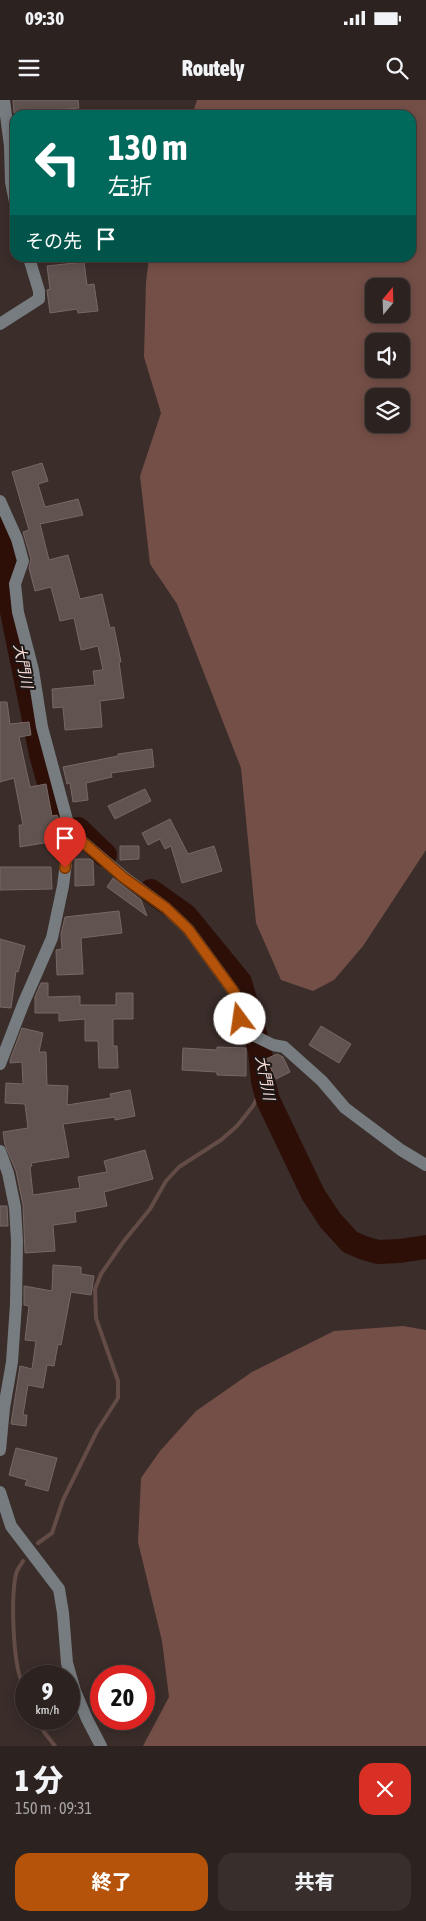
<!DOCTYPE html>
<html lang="ja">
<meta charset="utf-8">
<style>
body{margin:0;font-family:"Asap Condensed","Noto Sans JP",sans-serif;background:#382f2d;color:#f1f3f6;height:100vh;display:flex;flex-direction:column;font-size:19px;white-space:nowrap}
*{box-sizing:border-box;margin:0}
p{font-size:16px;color:#a6a4a5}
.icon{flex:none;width:28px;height:28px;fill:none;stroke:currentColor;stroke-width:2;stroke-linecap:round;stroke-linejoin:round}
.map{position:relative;height:1646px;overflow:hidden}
.side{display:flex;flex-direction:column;background:#2c2220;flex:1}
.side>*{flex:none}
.guide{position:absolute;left:10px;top:10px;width:406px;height:152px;border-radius:15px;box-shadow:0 2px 12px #0003,0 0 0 1px #483f3e;background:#00695c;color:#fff;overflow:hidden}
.needle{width:32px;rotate:19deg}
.buttons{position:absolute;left:365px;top:178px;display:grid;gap:10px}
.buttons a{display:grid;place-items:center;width:45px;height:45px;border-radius:10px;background:#2c2220;box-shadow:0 2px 12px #0003,0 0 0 1px #483f3e;font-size:25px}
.speed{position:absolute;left:15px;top:1565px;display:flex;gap:10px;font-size:25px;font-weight:700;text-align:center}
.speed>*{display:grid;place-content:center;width:65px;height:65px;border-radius:50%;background:#2c2220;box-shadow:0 2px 12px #0003,0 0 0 1px #483f3e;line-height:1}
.speed small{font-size:12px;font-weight:400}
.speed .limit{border:8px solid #d22;background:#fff;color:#111}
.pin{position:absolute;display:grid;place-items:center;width:42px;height:42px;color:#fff;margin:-51px -21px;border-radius:50% 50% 50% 0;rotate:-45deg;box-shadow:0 0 5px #0007}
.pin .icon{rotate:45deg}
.me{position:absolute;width:55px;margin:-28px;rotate:346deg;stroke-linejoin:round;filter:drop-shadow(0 0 4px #0008)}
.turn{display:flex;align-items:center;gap:18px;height:105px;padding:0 15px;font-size:22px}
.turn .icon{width:65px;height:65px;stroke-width:2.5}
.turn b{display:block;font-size:35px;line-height:42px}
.then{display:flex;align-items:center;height:48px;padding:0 15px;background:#0003;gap:10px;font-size:19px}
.round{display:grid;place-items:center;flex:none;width:52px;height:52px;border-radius:15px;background:#382f2d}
.summary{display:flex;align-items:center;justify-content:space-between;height:85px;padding:0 15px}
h1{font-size:30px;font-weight:800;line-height:38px}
.button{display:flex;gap:10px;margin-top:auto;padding:10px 15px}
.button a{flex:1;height:58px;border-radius:15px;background:#b45309;color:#fff;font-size:20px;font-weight:800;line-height:58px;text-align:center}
.button a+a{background:#382f2d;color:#f1f3f6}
.status{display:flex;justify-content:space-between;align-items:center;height:35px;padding:0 25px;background:#2c2220;direction:ltr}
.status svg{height:14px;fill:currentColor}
header{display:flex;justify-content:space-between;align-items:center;height:65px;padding:0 15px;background:#2c2220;font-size:22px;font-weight:800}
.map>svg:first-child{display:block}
.forest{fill:#744f47;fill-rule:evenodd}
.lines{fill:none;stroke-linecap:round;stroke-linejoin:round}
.stream{stroke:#634b46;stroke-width:4}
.river{stroke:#2d0f08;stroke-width:24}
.building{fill:#61534f;stroke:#776865}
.minor{stroke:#767c7f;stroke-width:12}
.route-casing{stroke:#753606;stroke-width:12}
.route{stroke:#b45309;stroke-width:9}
.labels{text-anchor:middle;stroke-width:4;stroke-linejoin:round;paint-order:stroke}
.water-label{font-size:15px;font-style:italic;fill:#f7dbd4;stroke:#1d1716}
</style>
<div class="status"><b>09:30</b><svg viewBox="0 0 49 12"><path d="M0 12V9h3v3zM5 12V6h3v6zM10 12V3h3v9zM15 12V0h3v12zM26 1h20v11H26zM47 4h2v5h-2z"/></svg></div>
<header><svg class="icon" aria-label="menu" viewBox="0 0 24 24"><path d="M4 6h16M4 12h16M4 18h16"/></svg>Routely<svg class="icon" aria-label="search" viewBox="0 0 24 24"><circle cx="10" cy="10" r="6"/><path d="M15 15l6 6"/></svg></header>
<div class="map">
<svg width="426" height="1646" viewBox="0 0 426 1646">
<rect width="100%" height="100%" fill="#3a2d2a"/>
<g class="forest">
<path d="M197,0H426V750L363,846L334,880L313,891L281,880L256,823L241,668L177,504L150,464L140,376L161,313L144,257L146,182L149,158H411V15H192ZM374,186H401V214H374ZM374,241H401V269H374ZM374,296H401V324H374Z"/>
<polygon points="403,1226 426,1230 426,1646 143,1646 169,1597 162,1541 138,1442 141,1378 160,1351 196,1311 252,1272 334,1231"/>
</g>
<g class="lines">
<g class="stream">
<polyline points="38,1443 52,1433 63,1400 97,1331 118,1298 118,1281 96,1218 95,1189 101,1174 124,1141 150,1109 166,1081 179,1067 221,1040 237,1026 253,1006 264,984"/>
<path d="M23,1461C21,1465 17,1469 16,1474C11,1497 12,1573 26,1590"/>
<polyline points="40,1619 44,1632 55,1646"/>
</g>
<g class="river">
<polyline points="0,426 11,451 8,471 9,497 41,654 55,705"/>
<polyline points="78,729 105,755"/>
<polyline points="151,791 186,816 240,882 260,951 263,981 268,1000 313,1094 330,1120 350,1142 364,1148 378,1152 399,1151 426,1147"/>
</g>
</g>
<g class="building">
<polygon points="13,0 78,0 79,8 14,13"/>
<polygon points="84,162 87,185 94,184 98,211 78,213 77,209 50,213 47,190 50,189 47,166"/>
<polygon points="42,363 48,381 38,384 45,407 78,399 83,415 40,424 49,460 68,455 80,499 102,494 110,528 114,527 121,562 119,562 124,598 100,601 102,627 65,630 63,607 53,608 52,589 95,585 93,571 103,570 98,546 81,550 74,518 60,521 51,487 35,491 29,468 31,459 23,432 29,430 12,372"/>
<polygon points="0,602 7,602 10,624 29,622 31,635 19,637 30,687 46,684 52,716 57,715 58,718 61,740 20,747 19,725 23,725 14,678 0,682"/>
<polygon points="152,649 154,667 111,673 112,677 86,683 88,700 73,702 70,683 67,684 63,667 118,656 118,654"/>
<polygon points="145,689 151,701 115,719 108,706"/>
<polygon points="170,719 188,754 214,746 222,771 182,783 171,746 165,749 160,739 148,745 142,733"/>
<polygon points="120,746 139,746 139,759 120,760"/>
<polygon points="75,759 90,759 93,761 94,785 75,786"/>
<polygon points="0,767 51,767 52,789 0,790"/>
<polygon points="113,778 141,800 147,816 107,787"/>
<polygon points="119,811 122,833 81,838 83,874 57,875 56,850 62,849 61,834 65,817"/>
<polygon points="0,839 25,846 18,872 16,871 11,908 0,907"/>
<polygon points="41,883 48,883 48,897 80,896 80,905 116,905 116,893 133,893 133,919 113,919 113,946 117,946 118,968 99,968 98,941 85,941 85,919 59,921 59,913 35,913 35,897"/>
<polygon points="321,926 351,944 339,963 309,945"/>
<polygon points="22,928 43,933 39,952 46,952 47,985 68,986 67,1005 111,998 110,994 130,990 135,1016 115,1020 115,1017 63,1024 69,1057 31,1063 32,1066 30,1067 33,1095 80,1088 78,1077 107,1072 104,1061 145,1050 153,1079 104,1092 107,1106 75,1112 76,1122 53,1125 55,1151 25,1153 23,1105 16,1071 5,1045 3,1032 28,1028 25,1004 5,1003 6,983 23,984 22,962 10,963 10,960"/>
<polygon points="217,947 246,948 246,976 217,975 217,972 182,970 183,948 217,950"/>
<polygon points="277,954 283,957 290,972 276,979 266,959"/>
<polygon points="0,1106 7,1106 8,1126 0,1126"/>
<polygon points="53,1165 81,1167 81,1174 94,1176 91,1195 71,1192 61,1245 58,1244 54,1266 47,1265 43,1288 28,1285 23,1315 27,1315 26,1326 11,1324 20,1266 32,1269 36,1241 25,1240 29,1206 24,1205 24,1186 52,1191"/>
<polygon points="16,1348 57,1358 48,1391 25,1385 27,1380 9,1375"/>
</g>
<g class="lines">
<g class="minor">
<polyline points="4,0 10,46 11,82 15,102"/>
<polyline points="0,224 39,199 39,191 29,158"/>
<polyline points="0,401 17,439 23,461 15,484 18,512 33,570 42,627 70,731 63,786 52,838 24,902 0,964"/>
<polyline points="70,731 124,777 166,808 188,829 234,892 240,919 249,933 273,945 284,947 322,981 345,1008 401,1050 426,1065"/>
<polyline points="0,1051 8,1073 15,1107 17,1141 16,1204 12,1262 4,1308 0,1350"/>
<polyline points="0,1392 11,1426 59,1489 63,1513 67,1563 75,1591 87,1619 101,1646"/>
</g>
</g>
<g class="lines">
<g class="route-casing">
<polyline id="route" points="65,768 70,731 124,778 166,808 188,829 234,892 240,919"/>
</g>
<use href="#route" class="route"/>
</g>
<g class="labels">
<g class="water-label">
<text transform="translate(23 566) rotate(79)" y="5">大門川</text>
<text transform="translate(265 978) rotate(79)" y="5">大門川</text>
</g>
</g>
</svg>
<div class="buttons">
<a><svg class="needle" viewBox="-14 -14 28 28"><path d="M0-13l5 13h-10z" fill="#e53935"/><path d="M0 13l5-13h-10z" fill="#a6a4a5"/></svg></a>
<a><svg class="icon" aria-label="sound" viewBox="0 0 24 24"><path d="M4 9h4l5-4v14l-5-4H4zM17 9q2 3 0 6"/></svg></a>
<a><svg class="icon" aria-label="layers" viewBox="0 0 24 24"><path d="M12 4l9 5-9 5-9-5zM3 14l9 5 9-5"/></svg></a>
</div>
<div class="speed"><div>9<small>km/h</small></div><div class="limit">20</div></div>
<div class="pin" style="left:65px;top:768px;background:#d93025"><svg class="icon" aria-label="arrive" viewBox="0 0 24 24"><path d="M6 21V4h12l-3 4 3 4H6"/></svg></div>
<svg class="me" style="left:240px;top:919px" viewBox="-20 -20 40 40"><circle r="19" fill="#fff"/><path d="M0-13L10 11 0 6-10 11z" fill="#b45309"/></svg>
<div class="guide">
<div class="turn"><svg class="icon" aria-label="left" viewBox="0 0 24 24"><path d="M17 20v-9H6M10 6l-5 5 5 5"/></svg><div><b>130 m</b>左折</div></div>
<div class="then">その先<svg class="icon" aria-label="arrive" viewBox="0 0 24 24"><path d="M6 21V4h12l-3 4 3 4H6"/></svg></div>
</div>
</div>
<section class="side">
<div class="summary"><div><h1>1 分</h1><p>150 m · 09:31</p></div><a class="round" style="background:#d93025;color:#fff"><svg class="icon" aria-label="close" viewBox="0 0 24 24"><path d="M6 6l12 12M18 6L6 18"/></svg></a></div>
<div class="button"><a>終了</a><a>共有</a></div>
</section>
